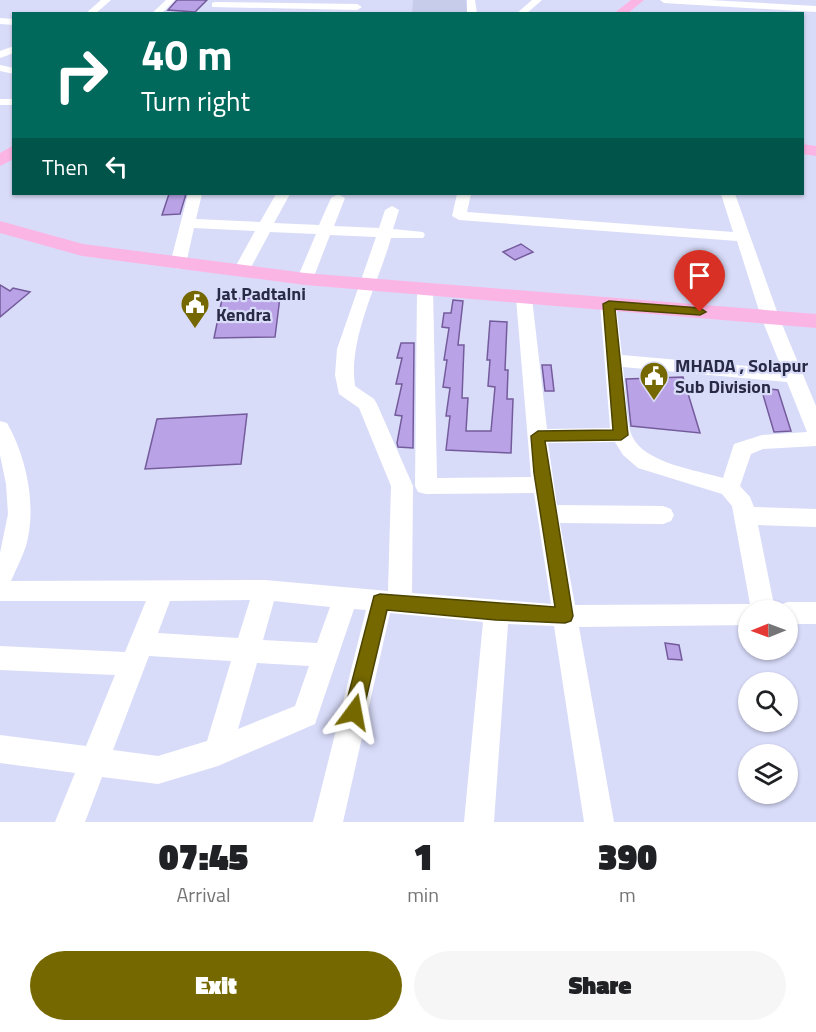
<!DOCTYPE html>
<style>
body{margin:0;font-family:"Titillium Web",sans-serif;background:#f6f6f6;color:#202124;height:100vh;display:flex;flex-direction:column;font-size:22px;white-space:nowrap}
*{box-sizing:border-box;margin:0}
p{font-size:20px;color:#757577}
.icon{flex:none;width:33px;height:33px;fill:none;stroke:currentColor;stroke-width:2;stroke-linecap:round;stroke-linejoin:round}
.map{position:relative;height:822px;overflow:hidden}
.details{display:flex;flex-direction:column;background:#fff;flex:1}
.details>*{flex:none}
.banner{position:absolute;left:12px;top:12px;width:792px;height:183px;border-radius:0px;box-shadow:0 2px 4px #0004;background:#00695c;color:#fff;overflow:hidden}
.needle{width:39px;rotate:269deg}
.controls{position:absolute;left:738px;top:600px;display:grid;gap:12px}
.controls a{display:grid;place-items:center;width:60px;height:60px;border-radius:50%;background:#fff;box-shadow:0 2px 4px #0004;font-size:30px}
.pin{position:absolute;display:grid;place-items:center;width:51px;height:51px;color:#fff;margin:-62px -26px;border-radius:50% 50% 50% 0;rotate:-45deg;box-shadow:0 0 6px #0007}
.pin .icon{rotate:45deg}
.me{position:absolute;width:66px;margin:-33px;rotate:13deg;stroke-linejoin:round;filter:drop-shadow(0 0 4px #0008)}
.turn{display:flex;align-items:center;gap:21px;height:126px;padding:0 30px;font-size:27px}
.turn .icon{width:78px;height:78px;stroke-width:2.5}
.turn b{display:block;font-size:42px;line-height:51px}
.then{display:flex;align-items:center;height:57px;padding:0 30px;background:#0003;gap:12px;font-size:22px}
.eta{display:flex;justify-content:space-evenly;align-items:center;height:102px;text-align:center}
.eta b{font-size:36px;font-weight:800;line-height:42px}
.action{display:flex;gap:12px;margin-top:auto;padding:12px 30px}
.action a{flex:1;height:69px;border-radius:36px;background:#756800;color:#fff;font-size:24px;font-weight:800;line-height:69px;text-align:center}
.action a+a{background:#f6f6f6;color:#202124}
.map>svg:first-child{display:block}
.built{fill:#c8cceb}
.building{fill:#baa2e6;stroke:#745c9c;stroke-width:1.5}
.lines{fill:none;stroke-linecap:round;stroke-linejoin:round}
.minor{fill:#fff;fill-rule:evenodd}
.major{fill:#fbb5e5;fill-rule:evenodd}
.route{fill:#756800;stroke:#4c4400;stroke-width:1.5}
.labels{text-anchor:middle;stroke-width:4.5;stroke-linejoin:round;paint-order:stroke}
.poi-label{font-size:18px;font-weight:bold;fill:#292a46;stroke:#d9dcf9;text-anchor:start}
</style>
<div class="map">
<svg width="816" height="822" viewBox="0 0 816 822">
<rect width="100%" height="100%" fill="#d9dcf9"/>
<polygon class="built" points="413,0 466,0 467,13 412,14"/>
<g class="building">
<polygon points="177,0 207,0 195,12 168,10"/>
<polygon points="169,194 186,194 180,214 162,215"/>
<polygon points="521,244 533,252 515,260 503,252"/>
<polygon points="0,285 10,291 13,288 30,292 0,317"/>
<polygon points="280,297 275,337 214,338 222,299"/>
<polygon points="453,300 463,301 458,345 464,345 462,398 468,398 466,431 491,431 495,387 488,386 490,360 487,360 490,321 507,322 505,370 508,370 507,399 513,399 511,453 446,450 450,416 446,416 450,388 443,387 447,360 444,360 449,328 442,327 444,313 451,313"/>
<polygon points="401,343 414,343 413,448 398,447 397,443 402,416 395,415 402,384 396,384 402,358 397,358"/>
<polygon points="542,365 551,365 554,391 545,391"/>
<polygon points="683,377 700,433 631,426 626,379"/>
<polygon points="761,388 778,390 791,431 774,432"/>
<polygon points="247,414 241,464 145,469 157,419"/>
<polygon points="665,643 679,645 682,660 668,659"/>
</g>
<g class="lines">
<g class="minor">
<polygon points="101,0 111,0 95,14 85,14"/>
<polygon points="166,0 175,0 161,14 151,14"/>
<polygon points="467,0 475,0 477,14 467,14"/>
<polygon points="532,0 542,0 526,14 516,14"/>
<polygon points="660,0 709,0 816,6 816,12 664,3"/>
<polygon points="215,2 357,4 362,7 357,10 212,7 212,3"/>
<polygon points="0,18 14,19 14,25 0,24"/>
<polygon points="14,46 14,53 0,58 0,51"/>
<polygon points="0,65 14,68 14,74 0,71"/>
<rect x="0" y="99" width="14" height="6"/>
<path d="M188,194H202L196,219L260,222L276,194H290L274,223L319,225L331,198L338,194L345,198L334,226L379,228L385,210L392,206L399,210L393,229L423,232L425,235L423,238H391C378,284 348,339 355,386L374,399L377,404L413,486L412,593L551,604L534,493L426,494L418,492L415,486L417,290L419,287L425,285L433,290L437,478L531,477L516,298L518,294L524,293L532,298L547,429L610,428L600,304L602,300H614L616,304L622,355L782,369L761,317L737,241L459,220L452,216L457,194H471L467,212L733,232L721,194H735L779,317L816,406V446L763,449L751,454L740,486L750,497L754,507L816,509V527L758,525L775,610H748V625L579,627L614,822H584L554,626L508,624L494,822H464L483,622L390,613L343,822H313L366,610L354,609L315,724L218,766L158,784L102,777L85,822H55L75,773L0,763V735L86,746L115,675L0,670V646L125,652L146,601H0V553L8,514L6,484L0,455V421L7,423C27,458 37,507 26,546C22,558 16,569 11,581L265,580L388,591L391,486L359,408L339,394L335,375L337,349L376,237L330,235L313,279L305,284L297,279L316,234L270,232L249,271L241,276L233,271L255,231L194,228L186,264L178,269L170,264ZM623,367L787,382L807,432L762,435L734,444L723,478C696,470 644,463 632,436C626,422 625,384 623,367ZM615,442L623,455L638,468L722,494L732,506L750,604L575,605L560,523L663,524L671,521L674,515L671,509L663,506L557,505L548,443ZM250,600L238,638L158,633L170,601ZM274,601L330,607L317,643L263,640ZM149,656L231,661L207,741L158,756L113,750ZM257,663L309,666L295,706L238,729Z"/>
<polygon points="788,602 816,602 816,624 788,624 788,610 777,610 779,605"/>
</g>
<g class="major">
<polygon points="631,0 644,0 627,14 613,14"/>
<polygon points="802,144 816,146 816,156 802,154"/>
<polygon points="14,145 14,159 0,166 0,153"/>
<polygon points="0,221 83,244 305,273 816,314 816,328 305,285 82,256 0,233"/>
</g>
</g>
<polygon class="route" points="609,301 700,308 706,312 700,315 615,309 628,435 621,440 545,441 573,616 571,621 565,623 496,620 387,610 363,712 360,718 354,721 347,718 344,712 374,596 380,594 555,607 534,473 531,436 538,431 613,430 603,304"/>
<defs>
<g id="civic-pin" transform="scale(1.5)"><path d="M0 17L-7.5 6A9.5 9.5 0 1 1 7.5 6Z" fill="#756800" stroke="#d9dcf9"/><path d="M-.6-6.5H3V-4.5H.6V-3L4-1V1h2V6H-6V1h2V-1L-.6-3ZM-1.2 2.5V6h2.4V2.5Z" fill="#fff"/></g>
</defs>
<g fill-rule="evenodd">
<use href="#civic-pin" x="195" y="304"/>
<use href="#civic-pin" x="654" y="376"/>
</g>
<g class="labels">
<g class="poi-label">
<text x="216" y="300">Jat Padtalni<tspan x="216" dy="21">Kendra</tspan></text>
<text x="675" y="372">MHADA , Solapur<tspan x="675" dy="21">Sub Division</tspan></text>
</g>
</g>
</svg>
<div class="controls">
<a><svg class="needle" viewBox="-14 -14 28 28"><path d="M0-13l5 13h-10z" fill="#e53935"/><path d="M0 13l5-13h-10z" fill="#757577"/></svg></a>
<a><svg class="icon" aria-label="search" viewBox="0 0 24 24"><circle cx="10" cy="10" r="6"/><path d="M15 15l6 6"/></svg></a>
<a><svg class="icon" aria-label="layers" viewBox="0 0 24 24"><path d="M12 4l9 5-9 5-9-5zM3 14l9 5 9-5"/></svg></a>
</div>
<div class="pin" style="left:700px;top:312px;background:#d93025"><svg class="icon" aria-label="arrive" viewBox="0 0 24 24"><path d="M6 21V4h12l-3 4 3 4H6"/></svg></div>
<svg class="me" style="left:354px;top:712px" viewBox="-20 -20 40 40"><path d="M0-17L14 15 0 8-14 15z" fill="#756800" stroke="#fff" stroke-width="4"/></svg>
<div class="banner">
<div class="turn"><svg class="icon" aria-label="right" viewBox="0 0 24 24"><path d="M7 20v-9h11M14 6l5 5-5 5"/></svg><div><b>40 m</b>Turn right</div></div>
<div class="then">Then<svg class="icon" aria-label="left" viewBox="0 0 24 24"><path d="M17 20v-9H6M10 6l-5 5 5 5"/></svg></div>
</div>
</div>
<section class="details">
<div class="eta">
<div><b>07:45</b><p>Arrival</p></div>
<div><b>1</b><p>min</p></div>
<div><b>390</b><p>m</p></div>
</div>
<div class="action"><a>Exit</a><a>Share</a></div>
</section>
